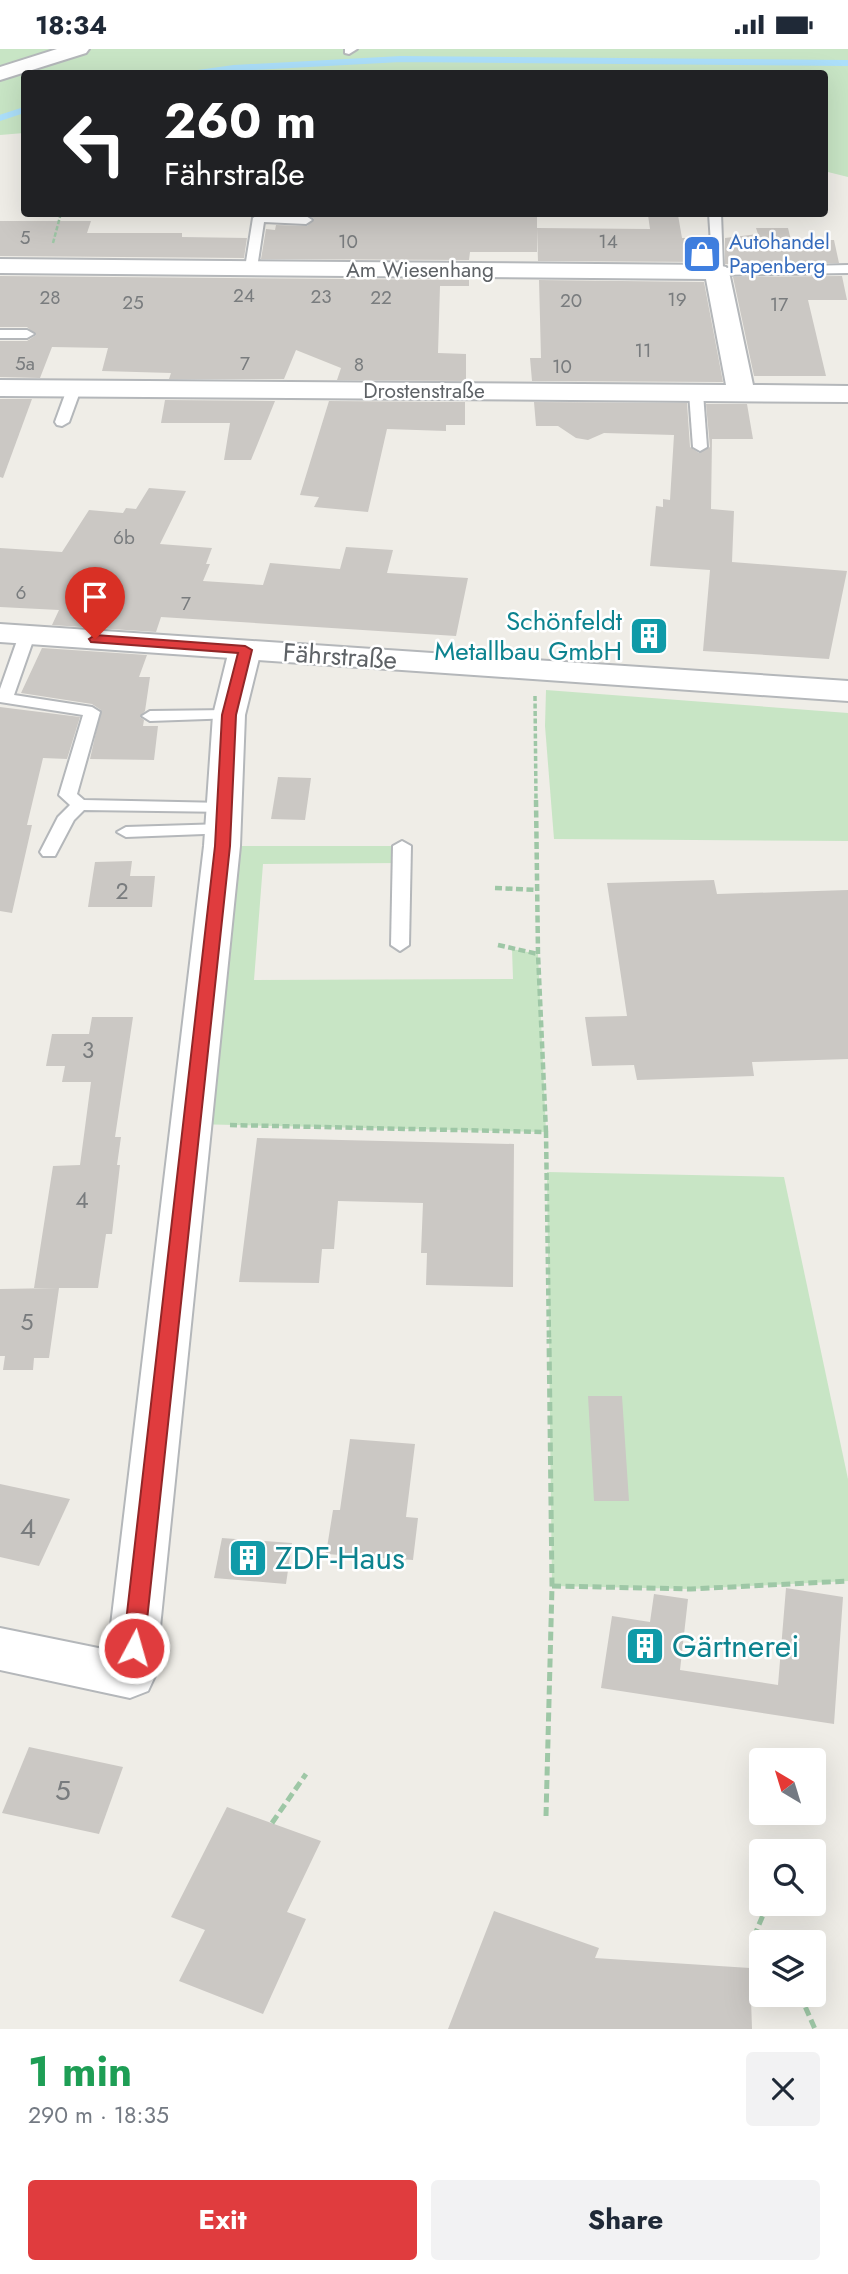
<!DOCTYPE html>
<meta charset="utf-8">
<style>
body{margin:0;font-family:Jost,sans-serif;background:#f2f2f3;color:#1f2937;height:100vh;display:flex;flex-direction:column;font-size:26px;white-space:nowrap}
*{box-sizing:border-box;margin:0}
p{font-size:23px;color:#747a83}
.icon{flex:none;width:38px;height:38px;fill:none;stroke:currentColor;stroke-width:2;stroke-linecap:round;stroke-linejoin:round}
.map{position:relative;height:1980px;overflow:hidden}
.drawer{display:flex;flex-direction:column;background:#fff;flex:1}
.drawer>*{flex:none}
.top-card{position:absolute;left:21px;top:21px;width:807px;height:147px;border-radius:7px;box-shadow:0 7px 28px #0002;background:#202124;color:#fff;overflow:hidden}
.needle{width:46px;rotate:322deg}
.fabs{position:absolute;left:749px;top:1699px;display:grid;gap:14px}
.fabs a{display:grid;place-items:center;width:77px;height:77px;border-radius:7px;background:#fff;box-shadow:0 7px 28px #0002;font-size:35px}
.pin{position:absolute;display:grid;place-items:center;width:60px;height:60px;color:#fff;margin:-72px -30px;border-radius:50% 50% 50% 0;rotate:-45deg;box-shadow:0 0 7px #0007}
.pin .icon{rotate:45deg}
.me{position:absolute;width:77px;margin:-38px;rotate:6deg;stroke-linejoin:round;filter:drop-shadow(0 0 5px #0008)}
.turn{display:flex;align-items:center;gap:24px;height:147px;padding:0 28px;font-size:32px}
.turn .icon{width:91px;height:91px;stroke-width:2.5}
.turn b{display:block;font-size:49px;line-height:60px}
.round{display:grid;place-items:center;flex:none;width:74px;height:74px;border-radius:7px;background:#f2f2f3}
.head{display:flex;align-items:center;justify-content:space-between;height:119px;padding:0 28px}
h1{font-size:42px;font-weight:700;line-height:52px;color:#1e9e55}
.button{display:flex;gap:14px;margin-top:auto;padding:14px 28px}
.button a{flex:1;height:80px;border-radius:7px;background:#e03c3e;color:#fff;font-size:28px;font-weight:700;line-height:80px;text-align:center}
.button a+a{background:#f2f2f3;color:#1f2937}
.status{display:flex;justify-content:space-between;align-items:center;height:49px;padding:0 35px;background:#fff;direction:ltr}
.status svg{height:19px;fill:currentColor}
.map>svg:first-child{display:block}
.green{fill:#c8e5c5}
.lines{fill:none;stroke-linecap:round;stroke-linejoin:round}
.stream{stroke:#acdffa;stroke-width:6}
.building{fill:#cbc8c4}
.service-casing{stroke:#b4b7ba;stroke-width:4}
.minor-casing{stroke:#b4b7ba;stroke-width:4}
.tertiary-casing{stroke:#b4b7ba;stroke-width:4}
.path-far3{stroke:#9ec7a6;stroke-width:2.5;stroke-dasharray:4.5 2;stroke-linecap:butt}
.path-far2{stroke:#9ec7a6;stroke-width:3.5;stroke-dasharray:5 2.5;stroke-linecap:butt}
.path-far1{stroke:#9ec7a6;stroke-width:4.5;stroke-dasharray:7 3.5;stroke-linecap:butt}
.path{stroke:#9ec7a6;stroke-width:5;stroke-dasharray:9 4.5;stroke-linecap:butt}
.service{fill:#fff;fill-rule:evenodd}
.minor{fill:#fff;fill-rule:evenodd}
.tertiary{fill:#fff;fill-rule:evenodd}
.route{fill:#e03c3e;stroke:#922728;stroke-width:2}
.labels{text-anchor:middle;stroke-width:5;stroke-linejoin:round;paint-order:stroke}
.far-number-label{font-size:19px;fill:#797c7e}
.far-shop-label{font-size:21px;fill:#366cbe;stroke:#fff;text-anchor:start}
.far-street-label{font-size:21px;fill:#5e6266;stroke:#fff}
.number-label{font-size:23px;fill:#797c7e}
.culture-label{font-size:26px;fill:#0d838f;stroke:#fff;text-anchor:end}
.street-label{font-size:26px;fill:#5e6266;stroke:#fff}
.near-number-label{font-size:28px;fill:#797c7e}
.near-culture-label{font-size:32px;fill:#0d838f;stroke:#fff;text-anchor:start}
</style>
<div class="status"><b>18:34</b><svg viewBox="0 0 49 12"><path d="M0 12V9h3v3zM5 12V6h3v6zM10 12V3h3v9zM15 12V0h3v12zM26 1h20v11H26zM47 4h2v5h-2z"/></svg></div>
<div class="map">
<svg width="848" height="1980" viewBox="0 0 848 1980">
<rect width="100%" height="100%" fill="#efede7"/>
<g class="green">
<polygon points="0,0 63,0 0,20"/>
<polygon points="90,0 848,0 848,128 824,122 824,24 24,24 24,84 0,86 0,29"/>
<polygon points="546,641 848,664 848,792 554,790 545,677"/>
<polygon points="222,797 402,797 401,814 263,815 254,931 513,930 512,900 538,905 546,1083 192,1075"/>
<polygon points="547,1123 784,1128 848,1430 848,1532 691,1540 552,1537"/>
</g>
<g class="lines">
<g class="stream">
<polyline points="198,24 234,19 401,10 848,14"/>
<polyline points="0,69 24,61"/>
</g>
</g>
<g class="building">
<polygon points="306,164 340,164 340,168 537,167 537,203 470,203 469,211 261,210 266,180 275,181 276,176 307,177 314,170"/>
<polygon points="648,166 678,166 682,189 708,189 710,213 538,212 537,179 650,180"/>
<polygon points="0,172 91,172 87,184 182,184 182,188 247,189 244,209 0,207"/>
<polygon points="756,179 788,179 791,191 834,191 839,214 725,215 725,189 758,185"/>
<polygon points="0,227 469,231 469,237 440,237 438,304 466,305 466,332 337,331 341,319 296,301 284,330 169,330 171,324 102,322 108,299 52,298 40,329 0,328 0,292 27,292 36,286 27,278 0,278"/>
<polygon points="842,227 847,251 808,251 826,327 754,327 733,228"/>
<polygon points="539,231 704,233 723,333 532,332 530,309 541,309"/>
<polygon points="0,350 32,350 3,429 0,428"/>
<polygon points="165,351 275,352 251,411 224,411 230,374 161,374"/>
<polygon points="329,352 465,353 465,376 446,376 446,382 387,380 368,463 314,458 319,448 300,446"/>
<polygon points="534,353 687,354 690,398 699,404 710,398 706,355 747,355 753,390 712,390 711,460 734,462 732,513 847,522 829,610 703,602 710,521 650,517 656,457 663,458 663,450 670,451 674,386 604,384 588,391 576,389 558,377 536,377"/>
<polygon points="149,439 186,442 160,495 212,499 206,515 210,515 203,532 263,536 270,514 340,520 346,498 393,501 387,524 468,529 456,587 161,568 156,583 52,576 59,561 0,558 0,499 62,503 89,461 123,464 126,459 136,460"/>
<polygon points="42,599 147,606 139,628 150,628 145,662 140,668 144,671 143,677 158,677 154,711 90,710 101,661 92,655 21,644"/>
<polygon points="0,658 80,668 67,710 43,709 27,776 32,776 12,864 0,862"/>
<polygon points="278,728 311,729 305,771 271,770"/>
<polygon points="132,812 130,827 155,827 152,858 88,858 95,813"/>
<polygon points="714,831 717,845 848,841 848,1010 752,1013 754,1027 637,1031 634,1016 592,1017 585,968 627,967 607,834"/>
<polygon points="92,968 133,968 115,1088 121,1088 117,1116 120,1116 112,1185 106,1185 98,1239 34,1239 53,1117 80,1116 91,1033 62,1033 65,1017 46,1017 52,985 89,985"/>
<polygon points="257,1089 514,1095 513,1238 426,1236 427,1204 421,1204 423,1154 338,1152 334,1200 322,1200 319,1234 239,1233"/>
<polygon points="59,1239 49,1309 34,1309 33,1321 3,1321 5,1307 0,1307 0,1240"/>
<polygon points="588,1347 622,1347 629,1452 594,1452"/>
<polygon points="350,1390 415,1395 406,1468 418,1469 413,1511 326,1505 333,1461 340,1461"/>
<polygon points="0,1435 70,1450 39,1517 0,1508"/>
<polygon points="222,1489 292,1494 286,1535 214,1529"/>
<polygon points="786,1539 843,1548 834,1675 601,1639 612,1567 650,1573 654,1545 688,1550 680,1621 778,1636"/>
<polygon points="29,1698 123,1718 99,1785 2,1764"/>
<polygon points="227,1758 321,1792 287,1863 306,1870 263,1965 179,1932 205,1881 171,1868"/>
<polygon points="494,1862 599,1899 595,1909 750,1919 752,1980 448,1980"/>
</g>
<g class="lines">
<g class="service-casing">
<g id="service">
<polygon points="345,0 357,0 349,5 345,4"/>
<polygon points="709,164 721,164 723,219 848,216 848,224 713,226"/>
<polygon points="259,165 306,167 312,171 306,175 264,173 257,219 251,223 245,219 253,169"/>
<polygon points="0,281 27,281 34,285 27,289 0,289"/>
<polygon points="74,336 81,340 69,373 62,377 57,376 55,373 67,340"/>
<polygon points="696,340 703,344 707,398 700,402 693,398 689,344"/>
<polygon points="27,581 35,586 14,646 92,658 100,663 77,745 84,751 225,754 231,755 234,759 231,763 84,761 74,771 55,807 43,807 40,803 58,768 70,756 59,746 83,666 0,653 0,640 19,586"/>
<polygon points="229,661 237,666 235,669 150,672 142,667 150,662"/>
<polygon points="224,775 233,780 230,784 126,788 117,783 126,778"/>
<polygon points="402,792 411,797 409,896 400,902 391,896 393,797"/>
</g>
</g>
<g class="minor-casing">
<g id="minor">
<polygon points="57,0 89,0 86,4 0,31 0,18"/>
<polygon points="0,210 717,216 726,218 729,223 753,336 848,337 848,353 0,347 0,331 726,336 706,230 0,224"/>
<polygon points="245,592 256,594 261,601 245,666 240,797 155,1627 148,1642 130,1649 0,1621 0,1579 108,1601 204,797 213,666 229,601 234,594"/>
</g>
</g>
<g class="tertiary-casing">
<polygon id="tertiary" points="0,575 848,632 848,652 0,593"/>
</g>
<polyline class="path-far3" points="53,194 61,164"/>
<polyline class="path-far2" points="535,647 536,752"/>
<g class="path-far1">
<polyline points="536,751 538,905 546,1083"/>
<polyline points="495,839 537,841"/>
<polyline points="498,896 538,905"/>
<polyline points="230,1076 546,1083 549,1292"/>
</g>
<g class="path">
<polyline points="552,1537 691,1540 848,1532"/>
<polyline points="546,1767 552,1537 549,1290"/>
<polyline points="272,1774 306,1725"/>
<polyline points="761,1898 753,1890 763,1866"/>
<polyline points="800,1946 815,1980"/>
</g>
<use href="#service" class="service"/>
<use href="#minor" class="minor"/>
<use href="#tertiary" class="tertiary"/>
</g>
<polygon class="route" points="95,586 245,597 252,601 236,666 230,797 144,1599 141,1606 134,1608 126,1606 123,1599 215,797 222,666 238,604 91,593 89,590"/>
<defs>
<g id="shop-square" transform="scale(2.0125)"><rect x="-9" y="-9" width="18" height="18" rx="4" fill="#3f7fe0" stroke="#fff"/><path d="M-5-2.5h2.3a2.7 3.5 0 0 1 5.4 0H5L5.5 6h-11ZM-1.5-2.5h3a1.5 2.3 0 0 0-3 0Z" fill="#fff"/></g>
<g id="building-square" transform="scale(2.0125)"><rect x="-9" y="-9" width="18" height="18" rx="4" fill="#0f9aa8" stroke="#fff"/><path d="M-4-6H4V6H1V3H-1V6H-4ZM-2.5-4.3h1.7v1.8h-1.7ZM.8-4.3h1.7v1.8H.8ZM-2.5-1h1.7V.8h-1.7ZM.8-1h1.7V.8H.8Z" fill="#fff"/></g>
</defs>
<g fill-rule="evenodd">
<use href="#shop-square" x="702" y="205"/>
<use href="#building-square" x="649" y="587"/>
<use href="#building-square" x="248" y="1509"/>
<use href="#building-square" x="645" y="1597"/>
</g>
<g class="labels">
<g class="far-number-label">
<text x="25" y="195">5</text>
<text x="348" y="199">10</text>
<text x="608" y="199">14</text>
<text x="244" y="253">24</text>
<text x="321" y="254">23</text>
<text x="50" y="255">28</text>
<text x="381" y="255">22</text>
<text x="677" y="257">19</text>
<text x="571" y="258">20</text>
<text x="133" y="260">25</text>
<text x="779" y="262">17</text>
<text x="643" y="308">11</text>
<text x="25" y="321">5a</text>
<text x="245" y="321">7</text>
<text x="359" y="322">8</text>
<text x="562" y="324">10</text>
<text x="124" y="495">6b</text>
<text x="21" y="550">6</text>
<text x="186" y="561">7</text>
</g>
<g class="far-shop-label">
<text x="729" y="200">Autohandel<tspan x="729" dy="24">Papenberg</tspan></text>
</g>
<g class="far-street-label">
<text x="420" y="228">Am Wiesenhang</text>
<text x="424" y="349">Drostenstraße</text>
</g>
<g class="number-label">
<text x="122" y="850">2</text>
<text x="88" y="1009">3</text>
<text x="82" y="1159">4</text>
<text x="27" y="1281">5</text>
</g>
<g class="culture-label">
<text x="622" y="581">Schönfeldt<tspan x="622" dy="30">Metallbau GmbH</tspan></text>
</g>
<g class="street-label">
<text transform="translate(340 607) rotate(4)" y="9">Fährstraße</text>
</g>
<g class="near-number-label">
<text x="28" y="1489">4</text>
<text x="63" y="1751">5</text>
</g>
<g class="near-culture-label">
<text x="275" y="1520">ZDF-Haus</text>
<text x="672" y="1608">Gärtnerei</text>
</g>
</g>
</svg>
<div class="fabs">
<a><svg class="needle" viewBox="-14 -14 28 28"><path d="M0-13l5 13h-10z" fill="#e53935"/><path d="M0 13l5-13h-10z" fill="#747a83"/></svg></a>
<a><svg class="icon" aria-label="search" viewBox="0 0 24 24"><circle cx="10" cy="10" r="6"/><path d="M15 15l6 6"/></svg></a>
<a><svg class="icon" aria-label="layers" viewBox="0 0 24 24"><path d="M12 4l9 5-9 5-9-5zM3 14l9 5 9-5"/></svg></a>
</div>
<div class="pin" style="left:95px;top:590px;background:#d93025"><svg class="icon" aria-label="arrive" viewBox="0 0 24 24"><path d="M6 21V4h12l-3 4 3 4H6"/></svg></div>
<svg class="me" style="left:134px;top:1599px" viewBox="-20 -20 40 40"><circle r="17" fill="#e03c3e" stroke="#fff" stroke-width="3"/><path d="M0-11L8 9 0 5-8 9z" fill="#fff"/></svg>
<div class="top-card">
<div class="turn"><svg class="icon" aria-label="left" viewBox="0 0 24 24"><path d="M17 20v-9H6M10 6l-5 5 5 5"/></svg><div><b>260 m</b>Fährstraße</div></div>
</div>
</div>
<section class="drawer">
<div class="head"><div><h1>1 min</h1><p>290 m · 18:35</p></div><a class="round"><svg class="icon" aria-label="close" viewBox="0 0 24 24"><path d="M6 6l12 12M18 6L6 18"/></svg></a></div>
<div class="button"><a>Exit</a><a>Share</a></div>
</section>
